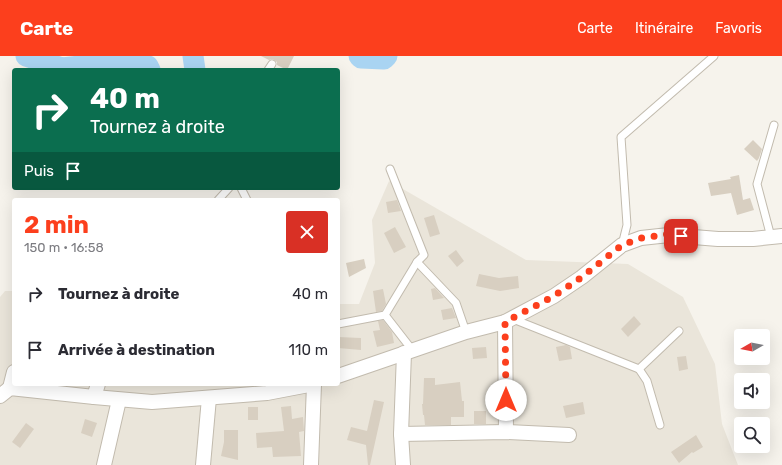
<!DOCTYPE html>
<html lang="fr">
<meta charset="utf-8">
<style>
body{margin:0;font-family:Rubik,sans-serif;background:#f7f7f7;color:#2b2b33;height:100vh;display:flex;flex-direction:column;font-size:15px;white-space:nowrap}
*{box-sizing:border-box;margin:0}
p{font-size:13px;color:#7c7c81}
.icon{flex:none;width:22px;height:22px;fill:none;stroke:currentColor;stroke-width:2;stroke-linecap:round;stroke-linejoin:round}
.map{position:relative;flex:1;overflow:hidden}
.side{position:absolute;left:12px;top:142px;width:328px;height:188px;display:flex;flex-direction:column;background:#fff;border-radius:4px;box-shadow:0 4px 16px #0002}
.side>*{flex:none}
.hud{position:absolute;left:12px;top:12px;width:328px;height:122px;border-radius:4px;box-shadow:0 4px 16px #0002;background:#0b6e4f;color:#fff;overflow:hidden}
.needle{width:26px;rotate:261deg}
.fabs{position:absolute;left:734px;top:273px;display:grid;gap:8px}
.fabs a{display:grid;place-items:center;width:36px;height:36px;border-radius:4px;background:#fff;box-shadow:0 4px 16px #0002;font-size:20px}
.pin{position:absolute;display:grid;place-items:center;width:34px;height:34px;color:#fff;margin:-17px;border-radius:8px;box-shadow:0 2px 6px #0006}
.me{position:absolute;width:44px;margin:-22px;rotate:0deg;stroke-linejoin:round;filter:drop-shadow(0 0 3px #0008)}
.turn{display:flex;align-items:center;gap:14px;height:84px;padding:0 12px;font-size:18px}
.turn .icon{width:52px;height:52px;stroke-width:2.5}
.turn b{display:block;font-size:28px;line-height:34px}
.then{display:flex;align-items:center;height:38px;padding:0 12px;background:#0003;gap:8px;font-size:15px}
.round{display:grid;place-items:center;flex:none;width:42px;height:42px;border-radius:4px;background:#f7f7f7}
.head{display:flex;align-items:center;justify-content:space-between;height:68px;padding:0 12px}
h1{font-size:24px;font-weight:700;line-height:30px;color:#fc3f1d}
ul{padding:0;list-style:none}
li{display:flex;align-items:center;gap:12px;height:56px;padding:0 12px}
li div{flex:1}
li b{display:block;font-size:15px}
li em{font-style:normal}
header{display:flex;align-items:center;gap:24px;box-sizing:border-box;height:56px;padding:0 20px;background:#fc3f1d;color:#fff}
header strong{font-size:19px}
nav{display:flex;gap:22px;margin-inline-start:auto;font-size:14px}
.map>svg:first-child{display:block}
.residential{fill:#eae5da}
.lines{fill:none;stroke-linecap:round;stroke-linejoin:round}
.river{stroke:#a9d4f2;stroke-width:21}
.building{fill:#d8cfc1}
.service-casing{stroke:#c2bbae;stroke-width:9}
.minor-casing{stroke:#c2bbae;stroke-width:16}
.service{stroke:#fff;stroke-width:7}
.minor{stroke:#fff;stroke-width:14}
.route{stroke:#fc3f1d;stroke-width:7;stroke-dasharray:0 12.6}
</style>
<header>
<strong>Carte</strong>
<nav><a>Carte</a><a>Itinéraire</a><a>Favoris</a></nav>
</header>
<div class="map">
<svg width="782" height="409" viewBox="0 0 782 409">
<rect width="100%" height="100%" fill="#f6f3ec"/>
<polygon class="residential" points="389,125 526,204 628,208 683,241 715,308 722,368 738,409 0,409 0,241 5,235 14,235 14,328 338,328 338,248 359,248 375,207 372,164"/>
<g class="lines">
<g class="river">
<polyline points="26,0 62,12 106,7 148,10 150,14"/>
<polyline points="193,0 195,14"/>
<polyline points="359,0 361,2 384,3 387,0"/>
</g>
</g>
<g class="building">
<polygon points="261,0 294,0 287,14 277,9 277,6 274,4 272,3 269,4"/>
<polygon points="753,84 762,93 759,102 757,105 744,93"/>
<polygon points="739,119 743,144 750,142 754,154 737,159 731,137 711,140 708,127 731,123 730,121"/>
<polygon points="397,144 401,155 388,157 386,146"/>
<polygon points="434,159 440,178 430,181 424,162"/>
<polygon points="395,171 406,191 394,197 384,177"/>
<polygon points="456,194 464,205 457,211 448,200"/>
<polygon points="364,203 366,212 349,221 346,207"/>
<polygon points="479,218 499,222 518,220 519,232 500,235 476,230"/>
<polygon points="435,232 444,242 433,244 431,233"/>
<polygon points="383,233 386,248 382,255 376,256 373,235"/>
<polygon points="452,252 456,262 443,264 441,254"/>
<polygon points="634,260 641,268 628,281 621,273"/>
<polygon points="383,264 392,276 394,287 377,291 373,275 380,274 378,265"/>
<polygon points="338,281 361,282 361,294 338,292"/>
<polygon points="566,289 570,291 572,303 559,305 556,291"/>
<polygon points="486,291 487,302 473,303 472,292"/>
<polygon points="686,300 688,313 679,315 677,301"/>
<polygon points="424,322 435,322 435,329 460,326 462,345 464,345 464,361 451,361 451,369 425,369 424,359 423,359 422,348 423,348"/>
<polygon points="374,344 384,346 370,409 368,409 366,389 347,384 351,371 367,375"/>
<polygon points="583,346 585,358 566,362 563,350"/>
<polygon points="291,350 292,363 303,361 304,375 299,376 301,400 273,401 272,391 257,392 256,377 284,375 281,351"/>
<rect x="248" y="351" width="10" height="13"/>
<rect x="474" y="355" width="12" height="13"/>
<polygon points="85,363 97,367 92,381 81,377"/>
<polygon points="26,367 34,373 20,392 12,386"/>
<polygon points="224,374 238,374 238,404 221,400 224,386"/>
<polygon points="696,379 703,391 693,397 692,396 679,407 671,396"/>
</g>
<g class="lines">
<g class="service-casing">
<g id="service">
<polyline points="268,14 272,8"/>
<polyline points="390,113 424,199 417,206 385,259 413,295"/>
<polyline points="241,132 247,144"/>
<polyline points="218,144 229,132"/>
<polyline points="771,181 757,128 774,69"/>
<polyline points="622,189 627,169 621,81 714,0"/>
<polyline points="417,206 456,247 466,276"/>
<polyline points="513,263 639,313 679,275"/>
<polyline points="338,268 385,259"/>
<polyline points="639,313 647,325 660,369"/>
</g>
</g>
<g class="minor-casing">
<g id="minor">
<polyline points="505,266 506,376"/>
<polyline points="338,320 466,276 505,266 554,240 582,221 622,189 641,182 669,179 718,183 753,183 782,180"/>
<polyline points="10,332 14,316"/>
<polyline points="0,340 10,332 94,341 152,346 267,337 314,328"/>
<polyline points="94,341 98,328"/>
<polyline points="401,378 506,376 569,379"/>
<polyline points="104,409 119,344"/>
<polyline points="203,409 209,342"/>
<polyline points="311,409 314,328"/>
<polyline points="403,409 401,378 404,297"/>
</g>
</g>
<use href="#service" class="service"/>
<use href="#minor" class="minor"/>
</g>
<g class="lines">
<polyline class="route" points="506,344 505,266 554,240 582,221 622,189 641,182 669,178 681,180"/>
</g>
</svg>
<div class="fabs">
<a><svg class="needle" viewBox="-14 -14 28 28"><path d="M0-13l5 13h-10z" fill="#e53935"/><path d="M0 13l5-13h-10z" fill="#7c7c81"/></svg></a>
<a><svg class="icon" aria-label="sound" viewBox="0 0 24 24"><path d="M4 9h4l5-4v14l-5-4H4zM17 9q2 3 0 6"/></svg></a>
<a><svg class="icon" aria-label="search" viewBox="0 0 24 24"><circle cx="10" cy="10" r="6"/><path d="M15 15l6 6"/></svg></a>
</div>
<div class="pin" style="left:681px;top:180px;background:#d93025"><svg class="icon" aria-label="arrive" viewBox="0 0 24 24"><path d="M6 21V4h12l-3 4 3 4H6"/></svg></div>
<svg class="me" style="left:506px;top:344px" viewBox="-20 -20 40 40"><circle r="19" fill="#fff"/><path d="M0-13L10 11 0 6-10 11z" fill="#fc3f1d"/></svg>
<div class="hud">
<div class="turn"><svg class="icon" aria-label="right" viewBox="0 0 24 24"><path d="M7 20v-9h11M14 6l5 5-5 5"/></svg><div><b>40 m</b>Tournez à droite</div></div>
<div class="then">Puis<svg class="icon" aria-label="arrive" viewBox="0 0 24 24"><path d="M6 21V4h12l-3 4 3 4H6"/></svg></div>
</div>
<section class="side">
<div class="head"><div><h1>2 min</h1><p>150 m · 16:58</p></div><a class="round" style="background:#d93025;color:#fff"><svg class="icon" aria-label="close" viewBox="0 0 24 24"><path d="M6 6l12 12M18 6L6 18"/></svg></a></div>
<ul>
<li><svg class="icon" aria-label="right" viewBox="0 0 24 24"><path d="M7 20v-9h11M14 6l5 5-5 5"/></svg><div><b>Tournez à droite</b></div><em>40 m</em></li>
<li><svg class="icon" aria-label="arrive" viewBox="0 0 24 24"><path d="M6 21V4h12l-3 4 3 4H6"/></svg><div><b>Arrivée à destination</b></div><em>110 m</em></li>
</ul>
</section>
</div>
